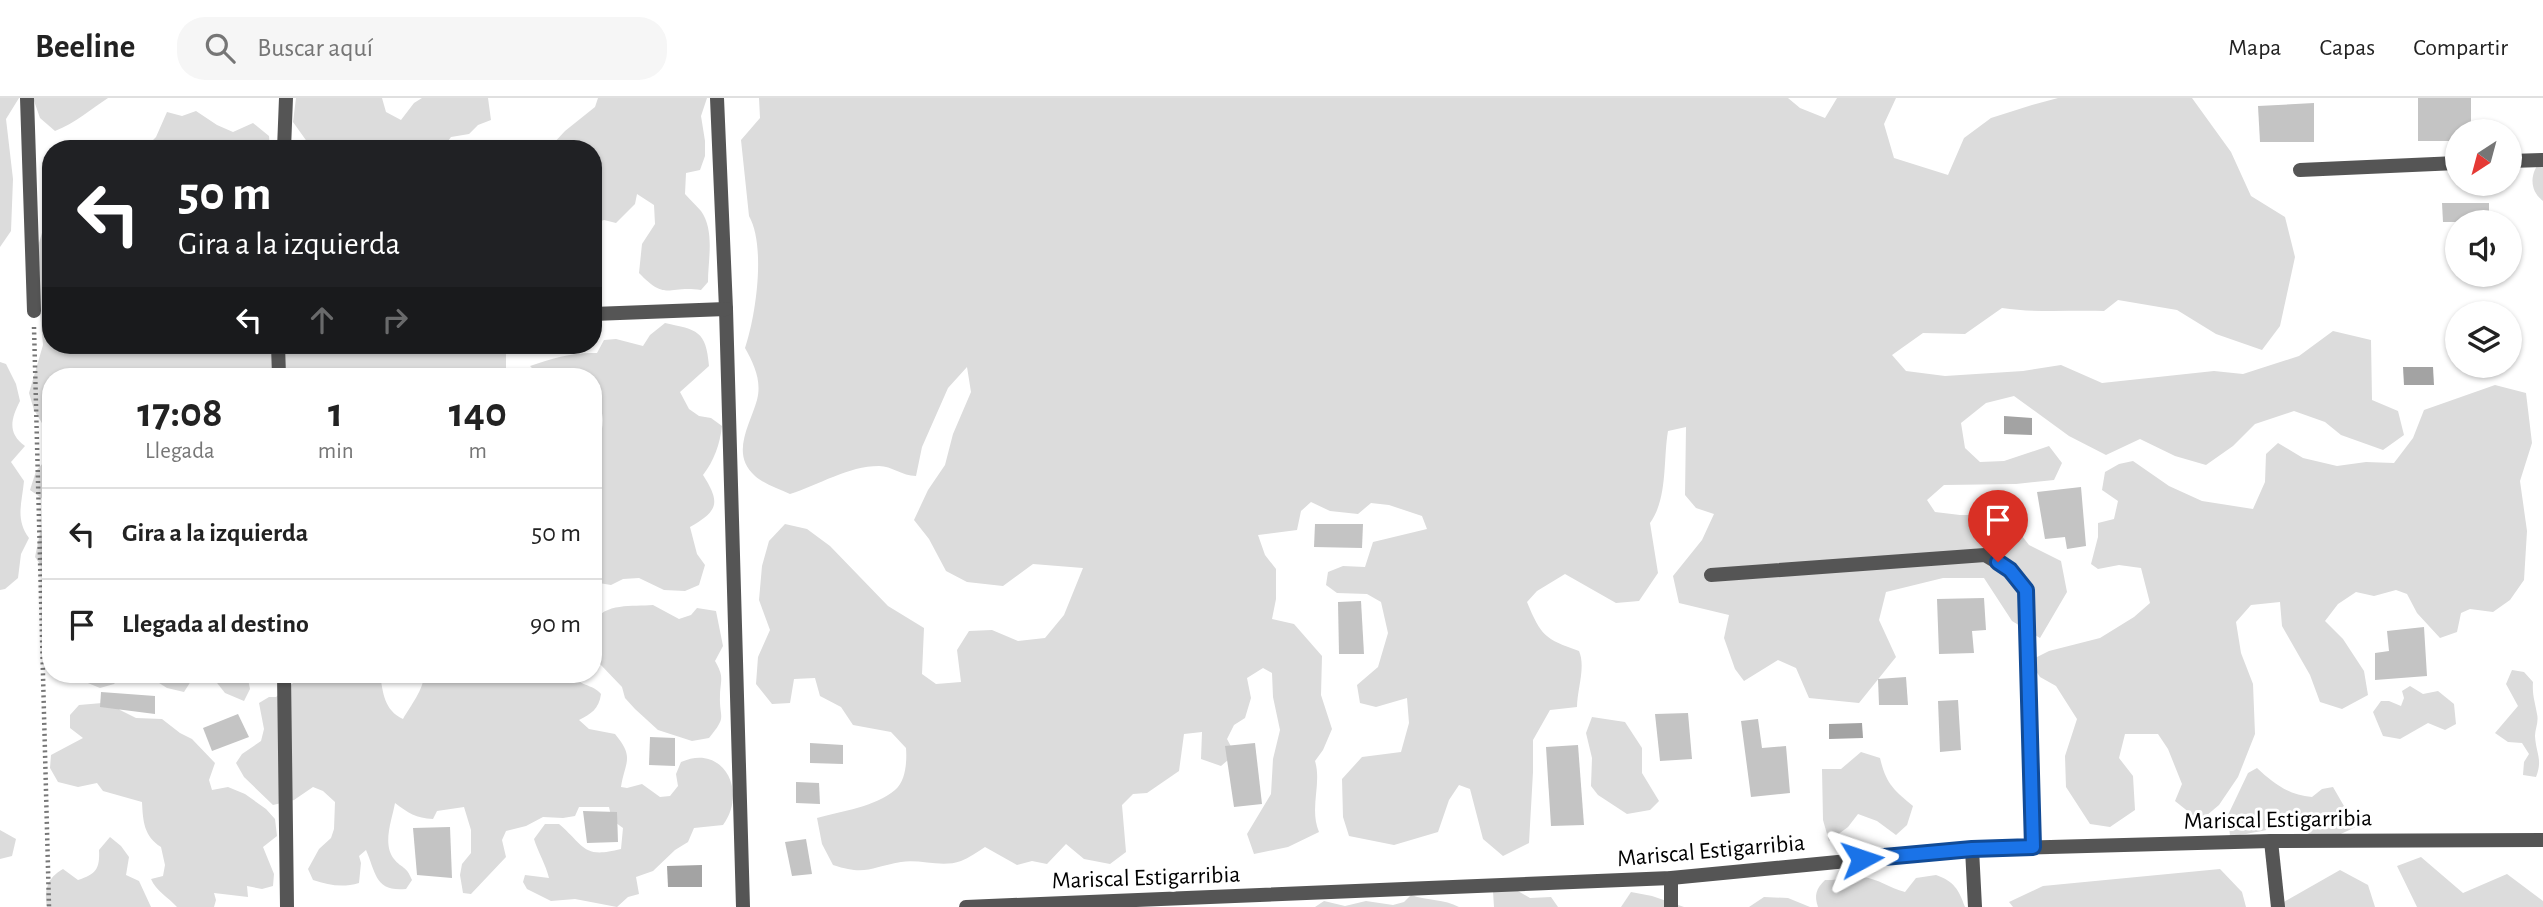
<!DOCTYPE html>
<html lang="es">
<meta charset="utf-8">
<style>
body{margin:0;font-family:"Alegreya Sans",sans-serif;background:#f6f6f6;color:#222;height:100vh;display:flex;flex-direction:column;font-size:26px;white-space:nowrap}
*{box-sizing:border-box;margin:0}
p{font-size:23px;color:#767676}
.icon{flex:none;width:38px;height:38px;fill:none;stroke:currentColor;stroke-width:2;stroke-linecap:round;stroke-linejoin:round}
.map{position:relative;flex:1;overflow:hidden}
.panel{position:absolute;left:42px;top:270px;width:560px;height:315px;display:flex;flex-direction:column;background:#fff;border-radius:28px;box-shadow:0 2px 5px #0004}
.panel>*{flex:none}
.guide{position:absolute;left:42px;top:42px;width:560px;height:214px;border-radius:28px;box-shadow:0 2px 5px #0004;background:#202124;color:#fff;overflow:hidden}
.needle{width:46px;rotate:216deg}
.buttons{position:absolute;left:2445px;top:21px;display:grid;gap:14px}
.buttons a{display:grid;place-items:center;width:77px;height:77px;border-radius:50%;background:#fff;box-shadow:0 2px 5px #0004;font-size:35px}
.pin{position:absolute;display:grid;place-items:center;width:60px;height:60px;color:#fff;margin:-72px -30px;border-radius:50% 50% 50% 0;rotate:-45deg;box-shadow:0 0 7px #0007}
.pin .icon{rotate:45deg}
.me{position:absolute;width:77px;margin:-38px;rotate:85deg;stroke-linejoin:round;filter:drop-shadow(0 0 5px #0008)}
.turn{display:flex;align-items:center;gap:24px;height:147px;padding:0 21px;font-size:32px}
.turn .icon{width:91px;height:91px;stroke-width:2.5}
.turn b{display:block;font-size:49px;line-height:60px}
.lanes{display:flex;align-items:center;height:66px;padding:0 21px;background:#0003;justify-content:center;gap:35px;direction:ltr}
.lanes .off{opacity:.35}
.eta{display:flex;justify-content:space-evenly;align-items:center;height:119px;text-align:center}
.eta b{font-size:42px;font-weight:600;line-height:49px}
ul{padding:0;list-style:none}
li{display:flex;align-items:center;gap:21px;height:91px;padding:0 21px;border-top:2px solid #e0e0e0}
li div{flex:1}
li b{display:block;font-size:26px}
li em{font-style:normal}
header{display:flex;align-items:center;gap:42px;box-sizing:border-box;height:98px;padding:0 35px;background:#fff;border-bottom:2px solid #e0e0e0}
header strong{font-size:33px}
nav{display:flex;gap:38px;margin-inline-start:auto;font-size:24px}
.search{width:490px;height:63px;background:#f6f6f6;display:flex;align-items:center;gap:18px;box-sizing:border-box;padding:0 24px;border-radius:28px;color:#767676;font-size:26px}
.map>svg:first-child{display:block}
.green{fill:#dcdcdc}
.water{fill:#a3a3a3}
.building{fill:#c4c4c4}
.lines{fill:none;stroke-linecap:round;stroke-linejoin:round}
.path{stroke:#777;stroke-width:4.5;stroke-dasharray:2 3.5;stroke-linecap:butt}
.minor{stroke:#555;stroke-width:14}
.route-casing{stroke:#114b97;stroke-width:18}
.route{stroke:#1a73e8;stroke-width:12}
.labels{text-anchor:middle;stroke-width:6;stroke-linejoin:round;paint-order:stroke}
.street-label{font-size:24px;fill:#000;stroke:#fff}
</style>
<header>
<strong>Beeline</strong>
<div class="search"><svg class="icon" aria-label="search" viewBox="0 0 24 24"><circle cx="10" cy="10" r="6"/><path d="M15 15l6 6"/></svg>Buscar aquí</div>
<nav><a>Mapa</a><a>Capas</a><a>Compartir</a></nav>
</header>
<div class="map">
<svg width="2543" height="809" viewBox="0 0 2543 809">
<rect width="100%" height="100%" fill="#fff"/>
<g class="green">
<polygon points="0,0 19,0 6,21 13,81 11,133 0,149"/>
<path d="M33,0H108C90,12 75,25 55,33L40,20Z"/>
<polygon points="296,0 382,0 386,14 401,22 414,5 422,0 488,0 491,22 478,27 469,36 451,39 442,51 304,51 308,45 293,24"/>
<path d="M598,0H707L701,18L705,43V58L700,72L686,75L685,96C690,102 696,107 701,113C715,133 708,161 708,184L701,192C667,187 667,204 639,175L642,146L655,126L654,107L637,96L635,106L616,125L604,122L593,126V51H514L522,44L552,47L565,33L595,9Z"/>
<path d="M759,0H1788L1800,10L1825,20L1837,0H1896L1884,26L1894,60L1948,77L1964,40L1991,20L2032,7L2058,0H2192L2231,54L2251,98L2285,119L2295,159L2280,228L2262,252L2216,236L2177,212L2118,202L2104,213C2069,212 2035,215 2002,210L1965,236L1923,235L1892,257L1906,273L1945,278L2023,273L2061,267L2102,285L2214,273L2243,276L2299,258L2333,233L2371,242L2372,302L2398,313L2404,337L2383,352L2341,337L2325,324L2294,313L2255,326L2233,348L2206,367L2175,358L2140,341L2106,357L2069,338L2014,298L1986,305L1961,325L1965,350L1980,364L2004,363L2049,348L2062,365L2054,382L2016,386L1944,387L1927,402L1935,414L1960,417H1997L2015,429L2029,447L2061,463L2067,494L2040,540L2012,523L1984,480H1943L1886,494L1879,522L1896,559L1859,605L1809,600L1796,570L1778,562L1744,583L1735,571L1724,540L1729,517L1679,505L1673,478L1702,442L1714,416L1696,410L1685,397L1686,329L1668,333C1663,362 1668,400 1650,425L1658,475L1639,503L1616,505L1565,476L1537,493L1527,504C1541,538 1545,541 1579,553C1586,569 1577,592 1577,609L1550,612L1533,642V674L1529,745L1503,758L1483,741L1470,691L1459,687L1449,702L1438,734L1394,747L1349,738L1343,719L1342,681L1362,659L1401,654L1409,625L1407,600L1376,609L1360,605L1357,587L1378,569L1388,535L1381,504L1367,496L1337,495L1326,487L1328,474L1343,468L1365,469L1373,444L1427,431L1422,418L1389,407L1371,405L1358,416L1330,413L1311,404L1301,413L1297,432L1258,437L1265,457L1276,471V501L1272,521L1294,526L1322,558L1321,597L1332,631L1323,652L1315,663C1322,686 1309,710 1319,734L1288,749L1254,756L1247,736L1271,696L1273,661L1280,632L1273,599L1272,575L1263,570L1247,580L1251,600L1245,620L1234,627L1227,641L1235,656L1221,668L1201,661L1202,634L1184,636L1179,673L1147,695L1133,696L1122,707L1126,754L1110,766L1084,761L1066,746L1047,766L1032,763L1017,767L985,749C977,754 969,760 961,763C942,770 921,761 901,764C871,769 866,778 833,767L822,746L817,720C842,713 875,709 895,692C906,683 907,663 906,650L891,634L853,627L841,609L820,598L815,580L794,581L790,605L772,606L756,586L758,559L770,532L759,502L762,468L769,443L785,426L807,431L830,448L888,508L924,530L922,576L936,586L961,584L957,552L969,533L992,532L1018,543L1045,540L1064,517L1083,470L1033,466L1003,488L967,484L946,473L929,441L914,422L928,392L945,367L953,336L971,294L967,269L948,290L922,349L916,378C902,378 892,368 879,368C848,368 819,387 790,396C779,391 764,386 755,378C730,356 750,327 757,302C762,283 754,266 745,250C756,218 766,148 749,118L741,42L760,20Z"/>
<polygon points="196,13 217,27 233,34 253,25 269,38 270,51 144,51 156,39 167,14 182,18"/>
<path d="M2543,61V103C2528,92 2530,72 2543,61Z"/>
<polygon points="44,128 51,130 51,247 319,247 322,249 323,247 506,247 506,278 51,278 51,482 35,459 40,435 51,425 50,406 30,392 36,373 50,357 48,335 34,312 29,295 43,247 35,158"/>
<path d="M665,225C697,232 706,232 709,268L680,294L689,311L699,318L711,320L722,328C720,346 714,363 703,377C721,405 718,413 690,429L697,456L705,467L699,487L685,493L664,492L639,480L623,481L611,487L593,484V347L599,344C603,328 607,313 593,302V278H540L530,268C552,260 574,254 597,255L604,242L616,241L643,248L650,237Z"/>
<path d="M0,264L6,266L16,286L20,303C11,321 7,335 25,348L11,364L24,383C22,405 15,421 29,440L21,456L18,480L5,491L0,492Z"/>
<polygon points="2495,287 2526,295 2532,345 2520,383 2527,433 2524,482 2510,502 2493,514 2470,511 2461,515 2457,534 2440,540 2417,515 2407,496 2396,492 2374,498 2356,494 2338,506 2325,523 2343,541 2364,573 2368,597 2342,611 2320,604 2310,577 2282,528 2280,504 2251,507 2236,524 2241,555 2253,586 2255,636 2238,679 2219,707 2200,723 2175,703 2182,686 2168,651 2158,636 2125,636 2119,660 2133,678 2135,712 2110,729 2090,726 2066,689 2065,658 2077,621 2056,588 2040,579 2029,563 2049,553 2100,540 2134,519 2150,505 2141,470 2119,467 2098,471 2091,466 2098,439 2098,425 2114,421 2118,403 2102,392 2105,374 2119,366 2133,363 2169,388 2202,403 2253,411 2265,384 2266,356 2278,345 2303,360 2337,368 2366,364 2394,365 2413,340 2424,312"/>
<polygon points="51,489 51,542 41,518"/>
<path d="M653,507L679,521L691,517L697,510L716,513L723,548L715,563C724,579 721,580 720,597C719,622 728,617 709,640L692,643L658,632L635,611L625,600L622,589L600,566L593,567V525C605,504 632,509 653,507Z"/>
<path d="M2512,572L2524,574L2533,584C2532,597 2535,604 2537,616C2539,624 2535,631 2535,638C2536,656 2543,661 2536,679L2523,677L2524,664L2529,656L2522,645L2508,644L2495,635L2518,608L2506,586Z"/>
<polygon points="74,576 188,576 191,583 184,594 167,590 148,578 123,576 114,586 100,590 83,583"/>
<polygon points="210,576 247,576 250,591 244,603 225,595"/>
<path d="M323,576H380C383,595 384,612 403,621C411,607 424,591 424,576H572C578,588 593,586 601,596C599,611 591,616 579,622L589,631L615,636C635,660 625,663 621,689L627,690L642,686L660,699L670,698L678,688L676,676L681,664C723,645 748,693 723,727L694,730L688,744L675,752L653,773L636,779L639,796L628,799L617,809L575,801L551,803L527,791L523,784L525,777L549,780C546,767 538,754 534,741L545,726H559C585,748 582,761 621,751L623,730L612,722L609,709H579L575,718L563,720L543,719L526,728L506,733L502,742L506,759L471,796L463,795L460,777L462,766L471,755V732L464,709L437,713L433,721C416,720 408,715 395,705C392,722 382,746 394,761C402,771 406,767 412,782L406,791C375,794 376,775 366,752L359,758L361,765L359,785C342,790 329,787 313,782L308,771L319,751L331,740L334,731L335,704L323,693L313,689L294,702L273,707L244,679L236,665L242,656L261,643L264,631L259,605L269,599H276L298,581L309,583Z"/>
<polygon points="2410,588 2423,596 2438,593 2454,606 2456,626 2445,632 2428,625 2400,641 2383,638 2373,614 2381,603 2389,603 2401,608 2404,600 2402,593"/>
<path d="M114,604L120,612L136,620L162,621L180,635L192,641L215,665L209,682L212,692L228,689L245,696L266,711L275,721L277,738L263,749L274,776L273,788L262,791L247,788L248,799L214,795L216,802L214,809H177C168,799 156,793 151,781L163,778L165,767L161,749C144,738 143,724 142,704L103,693L97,685L78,689L58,684L50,670L51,657L83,640L70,630V617L79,607Z"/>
<polygon points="1592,619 1625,624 1642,650 1642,675 1659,703 1650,712 1627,716 1598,697 1591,688 1592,660 1586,635"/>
<path d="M1861,654L1880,660C1886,686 1894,692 1913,708L1907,727L1896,737L1877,723L1858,716L1848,729L1829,743L1823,722L1822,671H1841Z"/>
<path d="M2257,670C2274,686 2289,697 2312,699L2322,691L2333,689L2348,715L2358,728L2332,740L2315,743L2302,729C2277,727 2255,736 2230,738L2228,717L2248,675Z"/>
<polygon points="0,732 16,741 12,758 0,761"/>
<path d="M110,739L121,748L129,759L126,777L139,783L151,809H47C44,792 47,780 63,771L78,782C96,776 100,771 99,752Z"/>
<polygon points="2421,759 2463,795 2507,776 2543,803 2543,809 2417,809 2397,768"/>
<polygon points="2220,771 2242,794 2246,809 2013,809 2009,804 2043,788"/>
<polygon points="2340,772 2368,787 2375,809 2275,809"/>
<path d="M1936,777C1954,783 1959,792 1965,809H1818C1814,797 1816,791 1825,782C1838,783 1852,777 1863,779C1879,781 1889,790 1905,794L1916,780Z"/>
<polygon points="1493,793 1518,793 1530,800 1551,799 1558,809 1494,809"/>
<polygon points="1631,794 1652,798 1684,809 1621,809"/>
<path d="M1411,797C1428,803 1444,801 1459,809H1315L1324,803L1345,808L1366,803L1393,807L1404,804Z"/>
<polygon points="1764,799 1788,800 1810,809 1749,809"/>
</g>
<g class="water">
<polygon points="2403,269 2433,269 2434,287 2404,287"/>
<polygon points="2004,318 2032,320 2032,337 2004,336"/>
<polygon points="1862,625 1863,640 1829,641 1829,626"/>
<polygon points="702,767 702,789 668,789 667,768"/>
</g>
<g class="building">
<polygon points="2418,0 2471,0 2471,33 2457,33 2457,43 2418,43"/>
<polygon points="2314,5 2314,44 2260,44 2258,8"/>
<polygon points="2442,105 2489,105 2489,124 2443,124"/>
<polygon points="2081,389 2086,448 2067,451 2065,439 2045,441 2037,394"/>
<polygon points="1315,426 1363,426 1362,450 1314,449"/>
<polygon points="1984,500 1986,532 1972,533 1974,555 1939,556 1937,501"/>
<polygon points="1361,503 1364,556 1339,556 1338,504"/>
<polygon points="2424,529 2427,578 2375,582 2375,555 2389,553 2387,533"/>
<polygon points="1906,579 1908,607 1879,607 1878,581"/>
<polygon points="101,594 155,598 155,616 100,609"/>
<polygon points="1958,602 1961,652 1940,654 1938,603"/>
<polygon points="1688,615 1692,661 1660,663 1655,616"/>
<polygon points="238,616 249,639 212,653 203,630"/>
<polygon points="1758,621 1762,650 1786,648 1790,695 1751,699 1741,623"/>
<polygon points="650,639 675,640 675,668 649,667"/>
<polygon points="810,645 843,647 843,666 810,665"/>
<polygon points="1255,645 1262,706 1234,709 1225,648"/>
<polygon points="1578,647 1584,727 1551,728 1546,649"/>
<polygon points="796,684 819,685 820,706 796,705"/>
<polygon points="583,713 617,714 618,744 587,745"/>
<polygon points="450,729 452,780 417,777 413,730"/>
<polygon points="806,741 812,776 792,778 785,744"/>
</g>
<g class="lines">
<polyline class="path" points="34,229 49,809"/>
<g class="minor">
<polyline points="27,0 34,213"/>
<polyline points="717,0 726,211 743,809"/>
<polyline points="284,51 286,0"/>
<polyline points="2510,63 2543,62"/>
<polyline points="2300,72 2457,65"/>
<polyline points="593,216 726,211"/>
<polyline points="278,247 279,278"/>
<polyline points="1711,477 1985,457 2010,472 2026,492 2033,749"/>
<polyline points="284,576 287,809"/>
<polyline points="2271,743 2278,809"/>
<polyline points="1972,751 1975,809"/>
<polyline points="966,809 1671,780 1972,751 2271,743 2543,742"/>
<polyline points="1671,809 1671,780"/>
</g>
</g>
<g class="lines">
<g class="route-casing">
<polyline id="route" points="1862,761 1972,751 2033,749 2026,492 2010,472 1998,464"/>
</g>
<use href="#route" class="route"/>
</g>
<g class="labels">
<g class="street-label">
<text transform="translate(2278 721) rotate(-1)" y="8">Mariscal Estigarribia</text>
<text transform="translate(1711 752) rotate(-5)" y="8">Mariscal Estigarribia</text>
<text transform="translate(1146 779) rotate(-2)" y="8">Mariscal Estigarribia</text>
</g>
</g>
</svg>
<div class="buttons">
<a><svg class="needle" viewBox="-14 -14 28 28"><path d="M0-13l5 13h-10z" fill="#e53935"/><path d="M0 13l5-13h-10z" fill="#767676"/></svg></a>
<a><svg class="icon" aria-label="sound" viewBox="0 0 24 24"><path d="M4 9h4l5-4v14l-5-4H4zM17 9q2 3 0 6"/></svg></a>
<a><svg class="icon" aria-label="layers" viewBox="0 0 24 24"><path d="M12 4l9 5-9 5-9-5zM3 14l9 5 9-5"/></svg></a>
</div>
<div class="pin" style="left:1998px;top:464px;background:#d93025"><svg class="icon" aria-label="arrive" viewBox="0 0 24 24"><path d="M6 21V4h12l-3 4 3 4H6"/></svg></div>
<svg class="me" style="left:1862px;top:761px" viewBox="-20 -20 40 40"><path d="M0-17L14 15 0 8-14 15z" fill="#1a73e8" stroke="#fff" stroke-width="4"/></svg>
<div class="guide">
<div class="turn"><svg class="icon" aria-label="left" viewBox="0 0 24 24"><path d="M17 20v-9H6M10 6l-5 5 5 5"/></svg><div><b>50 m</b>Gira a la izquierda</div></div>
<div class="lanes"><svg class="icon" aria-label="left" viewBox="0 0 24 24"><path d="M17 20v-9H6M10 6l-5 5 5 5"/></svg><svg class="icon off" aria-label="ahead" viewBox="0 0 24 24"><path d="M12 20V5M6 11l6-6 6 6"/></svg><svg class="icon off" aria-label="right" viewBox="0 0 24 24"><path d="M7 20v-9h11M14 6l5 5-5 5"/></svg></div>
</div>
<section class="panel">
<div class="eta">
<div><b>17:08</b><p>Llegada</p></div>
<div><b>1</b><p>min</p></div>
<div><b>140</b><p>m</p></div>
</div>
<ul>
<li><svg class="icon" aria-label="left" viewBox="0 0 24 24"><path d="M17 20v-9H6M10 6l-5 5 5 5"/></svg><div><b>Gira a la izquierda</b></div><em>50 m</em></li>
<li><svg class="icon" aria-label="arrive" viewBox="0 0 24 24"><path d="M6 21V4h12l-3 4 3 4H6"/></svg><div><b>Llegada al destino</b></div><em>90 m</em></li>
</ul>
</section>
</div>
